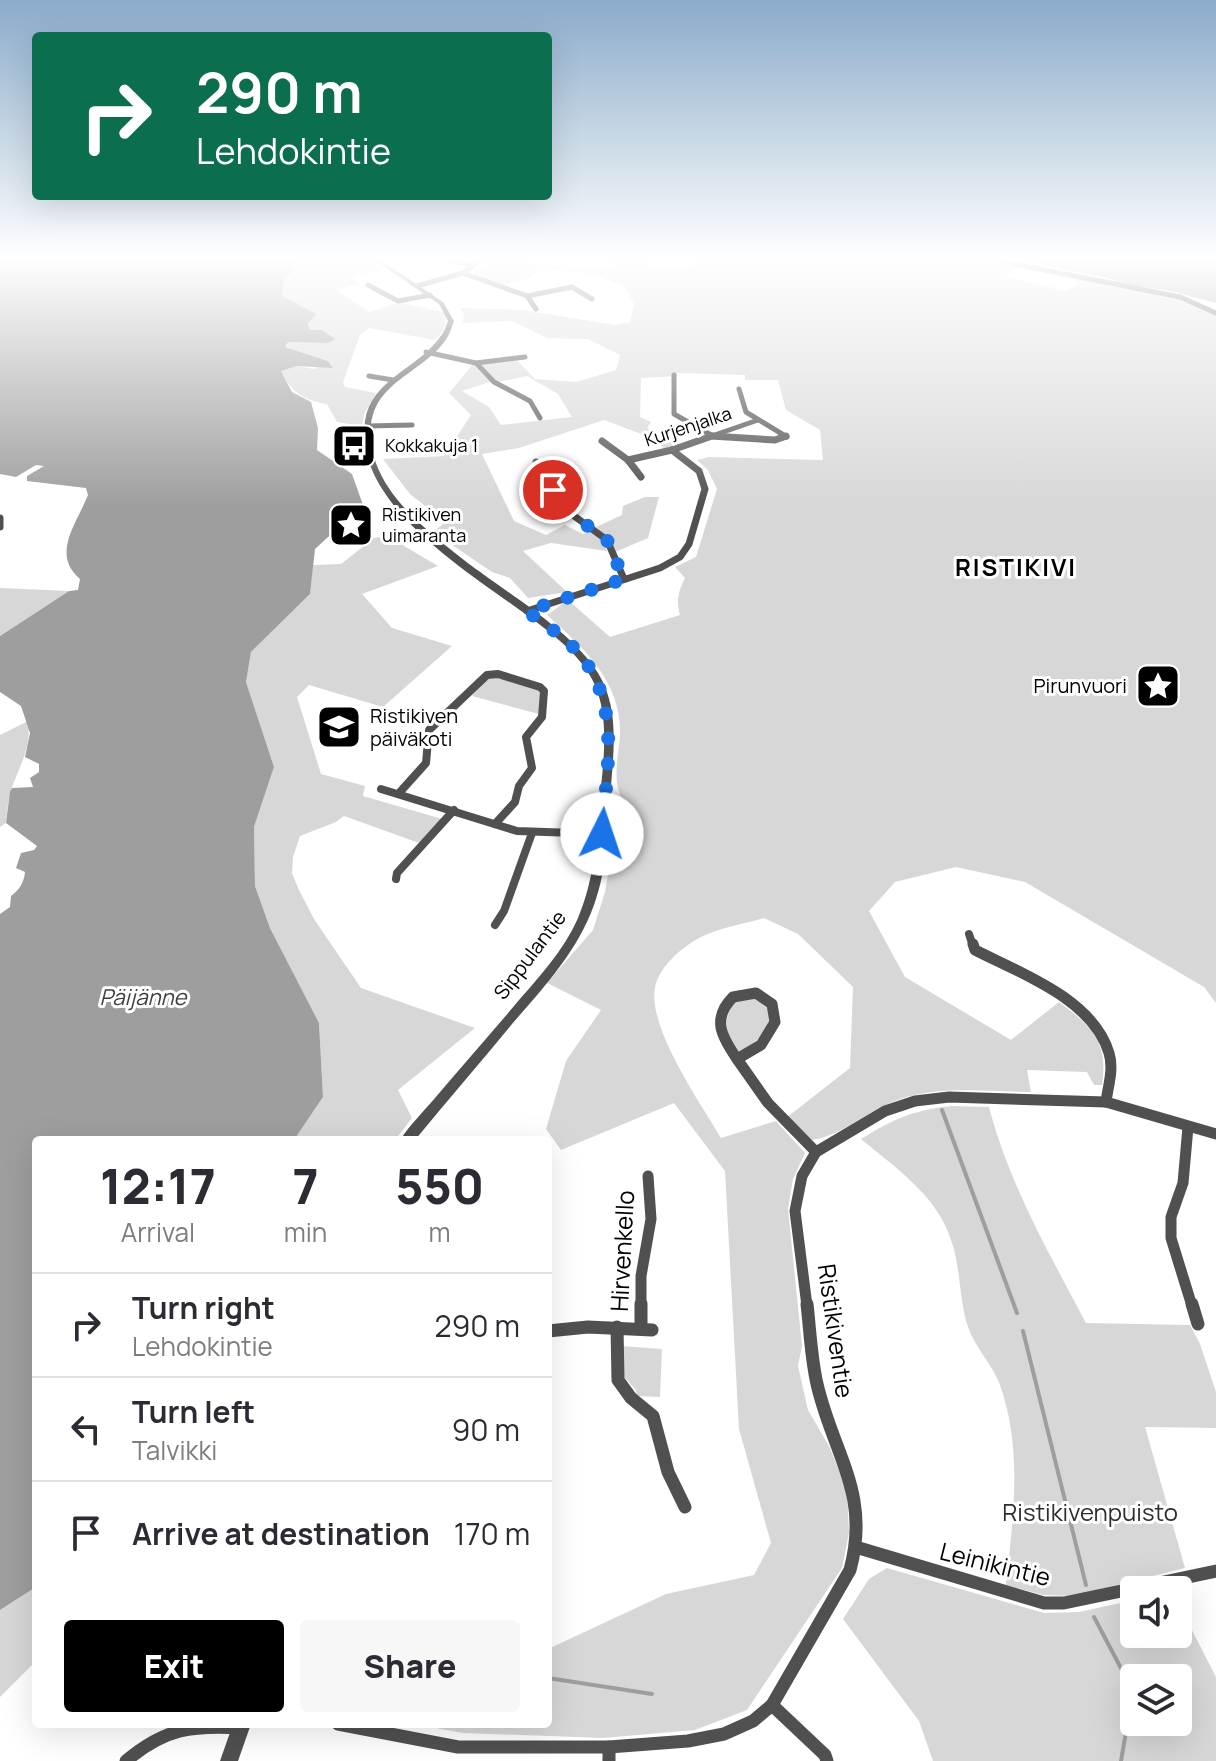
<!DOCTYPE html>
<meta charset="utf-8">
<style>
body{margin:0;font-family:Manrope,sans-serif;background:#f7f7f7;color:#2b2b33;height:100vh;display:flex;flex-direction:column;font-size:30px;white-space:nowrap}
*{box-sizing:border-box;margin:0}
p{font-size:26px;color:#7c7c81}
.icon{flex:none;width:44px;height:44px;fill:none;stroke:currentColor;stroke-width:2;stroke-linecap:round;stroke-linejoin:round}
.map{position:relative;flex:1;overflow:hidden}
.drawer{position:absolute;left:32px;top:1136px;width:520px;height:592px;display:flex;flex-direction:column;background:#fff;border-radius:8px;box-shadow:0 8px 32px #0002}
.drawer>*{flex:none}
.top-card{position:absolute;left:32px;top:32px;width:520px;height:168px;border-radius:8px;box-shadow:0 8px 32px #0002;background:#0b6e4f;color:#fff;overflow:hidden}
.controls{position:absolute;left:1120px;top:1576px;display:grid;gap:16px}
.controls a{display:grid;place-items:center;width:72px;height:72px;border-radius:8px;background:#fff;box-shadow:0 8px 32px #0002;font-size:40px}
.pin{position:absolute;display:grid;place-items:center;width:68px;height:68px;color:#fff;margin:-34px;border:4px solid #fff;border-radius:50%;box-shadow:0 2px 8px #0007}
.me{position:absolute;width:88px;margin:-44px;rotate:4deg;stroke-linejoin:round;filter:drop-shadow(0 0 6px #0008)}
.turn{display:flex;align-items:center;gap:28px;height:168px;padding:0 32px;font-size:36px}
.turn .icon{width:104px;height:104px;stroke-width:2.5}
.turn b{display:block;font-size:56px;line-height:68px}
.eta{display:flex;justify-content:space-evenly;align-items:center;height:136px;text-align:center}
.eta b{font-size:48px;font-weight:800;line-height:56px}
.cta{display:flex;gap:16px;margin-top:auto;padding:16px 32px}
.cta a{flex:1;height:92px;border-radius:8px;background:#000;color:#fff;font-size:32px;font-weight:800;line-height:92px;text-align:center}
.cta a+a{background:#f7f7f7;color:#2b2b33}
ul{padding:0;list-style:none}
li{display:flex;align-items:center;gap:24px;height:104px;padding:0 32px;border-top:2px solid #e1e1e2}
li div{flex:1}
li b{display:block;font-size:30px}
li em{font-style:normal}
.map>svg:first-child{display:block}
.green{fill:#d7d7d7;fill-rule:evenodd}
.water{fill:#9e9e9e}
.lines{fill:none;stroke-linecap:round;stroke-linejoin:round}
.stream-far1{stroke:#9e9e9e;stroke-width:2}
.stream{stroke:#9e9e9e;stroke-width:4}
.minor-far4{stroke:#505050;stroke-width:5}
.minor-far3{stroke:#505050;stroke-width:7}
.minor-far2{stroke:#505050;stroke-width:8}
.minor-far1{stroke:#505050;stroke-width:11}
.minor{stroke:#505050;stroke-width:13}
.tertiary{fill:#505050;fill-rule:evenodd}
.route{stroke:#1a73e8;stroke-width:14;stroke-dasharray:0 25.2}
.labels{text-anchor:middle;stroke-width:6;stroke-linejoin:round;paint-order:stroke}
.far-street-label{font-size:18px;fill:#000;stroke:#fff}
.far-poi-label{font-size:18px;fill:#000;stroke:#fff;text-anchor:start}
.poi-label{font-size:20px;fill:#000;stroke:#fff;text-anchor:end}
.street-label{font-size:20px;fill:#000;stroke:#fff}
.water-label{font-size:22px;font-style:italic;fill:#3f3f3f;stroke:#fff}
.far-district-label{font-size:24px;font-weight:bold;letter-spacing:2px;fill:#000;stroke:#fff}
.near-street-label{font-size:24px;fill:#000;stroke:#fff}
.near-park-label{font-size:24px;fill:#2e2e2e;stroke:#fff}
</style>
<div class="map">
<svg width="1216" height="1761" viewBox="0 0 1216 1761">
<rect width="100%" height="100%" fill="#fff"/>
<g class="green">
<path d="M287,261H373L387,269L351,276L359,284L336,290L369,312L399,303L444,312C449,322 443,333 435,340L369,328L360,335L343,382L345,387L376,393L364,414L362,426L337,422L327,404C302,400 292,392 281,371L297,366L314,369L328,361L285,347L287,342L328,343L310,330L308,324L315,314L282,296L284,279L291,263Z"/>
<path d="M487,261H528L527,263L584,270L610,269L612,261H646L654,270L689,265L697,261H1025L1030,262L1003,276L1067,291L1078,284L1067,271C1118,282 1169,292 1216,315V1003L1204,987L1025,882L956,867L895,882L869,911L905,977L1011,1040L1059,1002C1091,1026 1109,1042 1102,1085H1094L1087,1072L1027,1070L1031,1092C985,1092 933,1084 890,1103C863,1114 841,1136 812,1140L786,1118L850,1068L853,987L798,934L764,918C744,924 718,928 699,938C681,948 660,966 655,987C647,1027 701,1104 721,1138L776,1121L805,1153L793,1179L788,1209L802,1346L798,1366L808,1410L829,1446L847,1490L849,1533L842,1568L747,1710L695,1730L603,1738L463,1733L414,1724H548V1649L666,1594L754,1575L771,1543L739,1429L725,1171L674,1103L561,1150L546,1129L566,1061L601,1010L547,983L593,930L605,892L621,797C612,779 619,755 620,735C622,682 583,647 547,615L568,600L610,637L680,615C676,601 678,592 685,578L675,567L696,557L717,489L708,470L697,460L709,457L823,460L820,430L786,410L778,380H745V375L677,373V376L641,378L640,417L651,422L647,428L679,445L666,450L652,438L604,420L519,448L482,454L514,521L546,535L565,525L583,534L591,531L602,541L607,551L551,543L523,551L567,592L528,598L510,578L492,572L433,532L442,525L443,520L410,494L383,459L444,456L471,415L449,393L473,364L490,382L462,391L489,407L501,425L572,417L558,394L527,376L498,382L486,373L480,363L515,358L535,379L576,382L616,370L620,355L588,339L547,338L513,321L463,323L464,313L459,308L522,310L616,325L630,322L634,304L625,287L593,274L546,268L529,278L500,286L472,275Z"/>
<polygon points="645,497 659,497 648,538 615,552 610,540 596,527 622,515 623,506"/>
<polygon points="397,534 404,546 438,566 362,594 392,628 452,646 383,707 309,685 297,697 321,774 365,786 363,796 442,819 419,843 344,816 336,822 300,836 293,857 292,873 298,888 314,919 361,988 475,1028 398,1090 412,1118 395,1140 294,1140 323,1097 319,1023 270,928 255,886 254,827 274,767 246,682 251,652 310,594 313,565 341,564 374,538"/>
<polygon points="0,588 69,591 0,636"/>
<polygon points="497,677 538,689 540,694 539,714 472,696 487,679"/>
<path d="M28,721C32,747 19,767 11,790C8,801 7,812 6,823L0,827V735Z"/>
<path d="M756,997L767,1004L773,1017L754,1045L739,1052C725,1032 721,1021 736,1000Z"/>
<path d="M952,1106L989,1107C1009,1184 1049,1253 1086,1323L1190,1325L1200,1344L1216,1392V1428L1145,1427L1185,1568L1073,1596L1043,1595L1006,1585C1013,1518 1023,1450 1000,1385C993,1365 975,1348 968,1327C959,1300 961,1270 952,1243C939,1197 896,1168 861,1139C894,1119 913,1110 952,1106Z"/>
<polygon points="621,1346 662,1349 660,1397 636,1396 636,1390 620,1372"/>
<path d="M887,1568L1044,1613L1079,1612L1134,1600V1634H1178V1603L1216,1677V1761H933L919,1721L843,1619L869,1579ZM1134,1678H1178V1722H1134Z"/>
<polygon points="36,1587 36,1661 0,1697 0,1610"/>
</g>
<g class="water">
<path d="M0,261H287L295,269L284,279L282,296L316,314L308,324L310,330H322L335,339L328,343L288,342L285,347L328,361L333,368L297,366L281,371L292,392L311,402L318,428L317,450L352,474L363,505L315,549L310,594L251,652L246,682L274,767L254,827L255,886L270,928L319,1023L323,1097L294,1140H36V1587L0,1610V914L10,907L11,896C19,890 24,883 25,872L16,868L21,853L34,850L37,846L6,823L10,792L12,788L33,787L30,778L39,772V764L25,757L30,733L21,706L0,692V636L69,591L78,590L80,579C51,554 76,525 88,495L86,488L27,481V476L44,466L36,465L16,477L0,474Z"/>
<polygon points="1025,261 1216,261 1216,303 1171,291 1116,283 1116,280"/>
</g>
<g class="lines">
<polyline class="stream-far1" points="291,263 301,261"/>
<g class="stream">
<polyline points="942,1110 1017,1313"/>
<polyline points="1023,1331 1086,1585"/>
<polyline points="1094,1617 1133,1691 1121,1761"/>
<polyline points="548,1678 652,1694"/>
</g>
<g class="minor-far4">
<polyline points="451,261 473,265"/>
<polyline points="1000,261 1180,297 1216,313"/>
<polyline points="463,273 527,296 536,309"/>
<polyline points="368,285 398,301 430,295"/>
<polyline points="417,286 463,273 479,261"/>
<polyline points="527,296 572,287 592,299"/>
<polyline points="426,352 476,363 494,382 530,401 540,418"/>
<polyline points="476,363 525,357"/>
<polyline points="674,375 674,414 711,435"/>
<polyline points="369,376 393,380"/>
<polyline points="739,389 746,412 787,437 782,438"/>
<polyline points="367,426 412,425"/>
<polyline points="709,436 744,438"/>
<polyline points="706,438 758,420"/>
</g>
<g class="minor-far3">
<polyline points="711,436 775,440 786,436"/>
<polyline points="602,441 628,460 641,477"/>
<polyline points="628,460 672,450 712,436"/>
<polyline points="536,462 536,467 570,513 607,540 624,579"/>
<polyline points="0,518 0,527"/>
<polyline points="527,611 660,568 680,557 689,544 705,489 699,471 672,450"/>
</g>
<g class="minor-far2">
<polyline points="381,789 517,831 602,834"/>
<polyline points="400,792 426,763 429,730 487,675 498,674 540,687 544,691 542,717 526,737 532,768 519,786 515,802 495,824"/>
<polyline points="396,879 397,873 454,810"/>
<polyline points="495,925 504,911 532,833"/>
<polyline points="969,934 973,946"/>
</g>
<g class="minor-far1">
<path d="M973,944L975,950C1020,973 1093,999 1109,1053C1114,1069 1108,1086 1106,1102"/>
<path d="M756,993L772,1004L775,1022L761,1045L737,1059C722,1037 711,1019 733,997Z"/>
<polyline points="737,1059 768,1103 816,1152"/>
<polyline points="1188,1127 1183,1183 1171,1217 1171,1238 1192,1306"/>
<polyline points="641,1306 641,1276 651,1219 648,1176"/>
<polyline points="807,1306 795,1211 802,1176 816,1152 885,1111 915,1101 949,1097 1106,1102 1216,1134"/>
</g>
<g class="minor">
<polyline points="641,1304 641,1329"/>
<polyline points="1192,1304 1198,1324"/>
<polyline points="617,1327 618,1380 631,1398 653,1416 668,1472 685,1507"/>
<polyline points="548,1331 588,1327 652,1330"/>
<polyline points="859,1548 1044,1603 1064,1603 1216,1571"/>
<polyline points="772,1705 825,1755 827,1761"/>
<path d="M338,1724L458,1747H609L688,1741L724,1734L753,1721L772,1705L850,1570C871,1493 833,1454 817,1384C811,1358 810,1330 807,1304"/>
<polyline points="609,1747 609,1761"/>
<path d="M126,1761C165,1728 192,1725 242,1728"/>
</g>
<g class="tertiary">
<path d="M376,261H382L443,302L454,321C452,326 450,333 447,338C422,376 366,382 371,439C374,488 420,525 455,553C498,588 569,627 598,673C619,707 614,748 611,786C608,825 608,867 594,905C577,952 544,987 512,1024C480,1063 447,1101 415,1140H400C410,1125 423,1112 435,1098C461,1067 488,1037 514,1006C538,978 563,952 578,918C594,880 597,840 600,799C603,762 610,721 595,685C581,654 550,632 524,613C467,571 353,503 365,421C371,379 419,368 440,337C444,333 446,326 448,321L439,304Z"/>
<polygon points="233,1724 251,1724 238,1761 220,1761"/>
</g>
</g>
<linearGradient id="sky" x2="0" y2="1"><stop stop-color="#8aabca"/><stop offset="0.51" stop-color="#fff"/><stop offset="1" stop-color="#fff" stop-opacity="0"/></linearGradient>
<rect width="1216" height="507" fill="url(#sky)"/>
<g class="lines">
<path class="route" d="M553,490L570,513L607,540L624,579L527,611C543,623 562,635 576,650C623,701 606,771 602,834"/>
</g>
<defs>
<g id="bus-square" transform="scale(2.3)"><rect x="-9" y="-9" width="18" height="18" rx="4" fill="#000" stroke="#fff"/><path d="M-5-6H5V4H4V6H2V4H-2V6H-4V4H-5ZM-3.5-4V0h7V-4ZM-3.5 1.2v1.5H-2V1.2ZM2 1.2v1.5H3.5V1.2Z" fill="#fff"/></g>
<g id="sight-square" transform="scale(2.3)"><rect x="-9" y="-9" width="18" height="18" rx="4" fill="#000" stroke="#fff"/><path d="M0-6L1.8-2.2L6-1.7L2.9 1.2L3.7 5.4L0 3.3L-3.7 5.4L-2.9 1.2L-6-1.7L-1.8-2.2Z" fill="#fff"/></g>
<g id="school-square" transform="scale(2.3)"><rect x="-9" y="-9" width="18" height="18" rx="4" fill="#000" stroke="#fff"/><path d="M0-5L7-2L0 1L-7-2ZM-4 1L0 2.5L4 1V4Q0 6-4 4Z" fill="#fff"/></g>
</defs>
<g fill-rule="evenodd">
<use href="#bus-square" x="354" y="446"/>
<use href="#sight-square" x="351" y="525"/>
<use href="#sight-square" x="1158" y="686"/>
<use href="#school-square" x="339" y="727"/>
</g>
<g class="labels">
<g class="far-street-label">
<text transform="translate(688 427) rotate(-18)" y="6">Kurjenjalka</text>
</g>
<g class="far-poi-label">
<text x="385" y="452">Kokkakuja 1</text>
<text x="382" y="521">Ristikiven<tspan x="382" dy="21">uimaranta</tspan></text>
</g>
<g class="poi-label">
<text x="1127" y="693">Pirunvuori</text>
<text x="370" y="723" text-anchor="start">Ristikiven<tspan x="370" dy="23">päiväkoti</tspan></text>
</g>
<g class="street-label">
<text transform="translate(530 955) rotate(-53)" y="7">Sippulantie</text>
</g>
<g class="water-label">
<text x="143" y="1005">Päijänne</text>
</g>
<g class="far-district-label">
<text x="1016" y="576">RISTIKIVI</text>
</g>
<g class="near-street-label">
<text transform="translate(623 1251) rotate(-87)" y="8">Hirvenkello</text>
<text transform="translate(835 1331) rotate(82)" y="8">Ristikiventie</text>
<text transform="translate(995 1565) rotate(14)" y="8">Leinikintie</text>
</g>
<g class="near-park-label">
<text x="1090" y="1521">Ristikivenpuisto</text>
</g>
</g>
</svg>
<div class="controls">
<a><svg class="icon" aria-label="sound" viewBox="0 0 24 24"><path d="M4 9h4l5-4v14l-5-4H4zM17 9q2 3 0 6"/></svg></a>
<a><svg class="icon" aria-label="layers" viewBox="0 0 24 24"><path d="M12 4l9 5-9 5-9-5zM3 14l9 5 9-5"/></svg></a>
</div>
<div class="pin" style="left:553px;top:490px;background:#d93025"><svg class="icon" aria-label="arrive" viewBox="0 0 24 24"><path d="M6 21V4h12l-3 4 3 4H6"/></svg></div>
<svg class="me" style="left:602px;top:834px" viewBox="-20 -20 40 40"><circle r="19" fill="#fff"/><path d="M0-13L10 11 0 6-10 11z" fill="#1a73e8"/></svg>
<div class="top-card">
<div class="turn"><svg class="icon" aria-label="right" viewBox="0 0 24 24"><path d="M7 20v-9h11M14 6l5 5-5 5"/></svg><div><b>290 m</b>Lehdokintie</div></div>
</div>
<section class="drawer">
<div class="eta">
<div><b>12:17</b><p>Arrival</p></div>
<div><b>7</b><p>min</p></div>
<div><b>550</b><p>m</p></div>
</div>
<ul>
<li><svg class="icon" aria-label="right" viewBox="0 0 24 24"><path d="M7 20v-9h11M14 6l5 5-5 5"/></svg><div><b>Turn right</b><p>Lehdokintie</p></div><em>290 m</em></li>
<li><svg class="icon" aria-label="left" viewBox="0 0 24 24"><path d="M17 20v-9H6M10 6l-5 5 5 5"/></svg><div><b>Turn left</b><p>Talvikki</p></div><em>90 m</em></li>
<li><svg class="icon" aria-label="arrive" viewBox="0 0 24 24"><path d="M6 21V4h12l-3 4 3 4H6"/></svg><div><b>Arrive at destination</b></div><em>170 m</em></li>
</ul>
<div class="cta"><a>Exit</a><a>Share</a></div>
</section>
</div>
